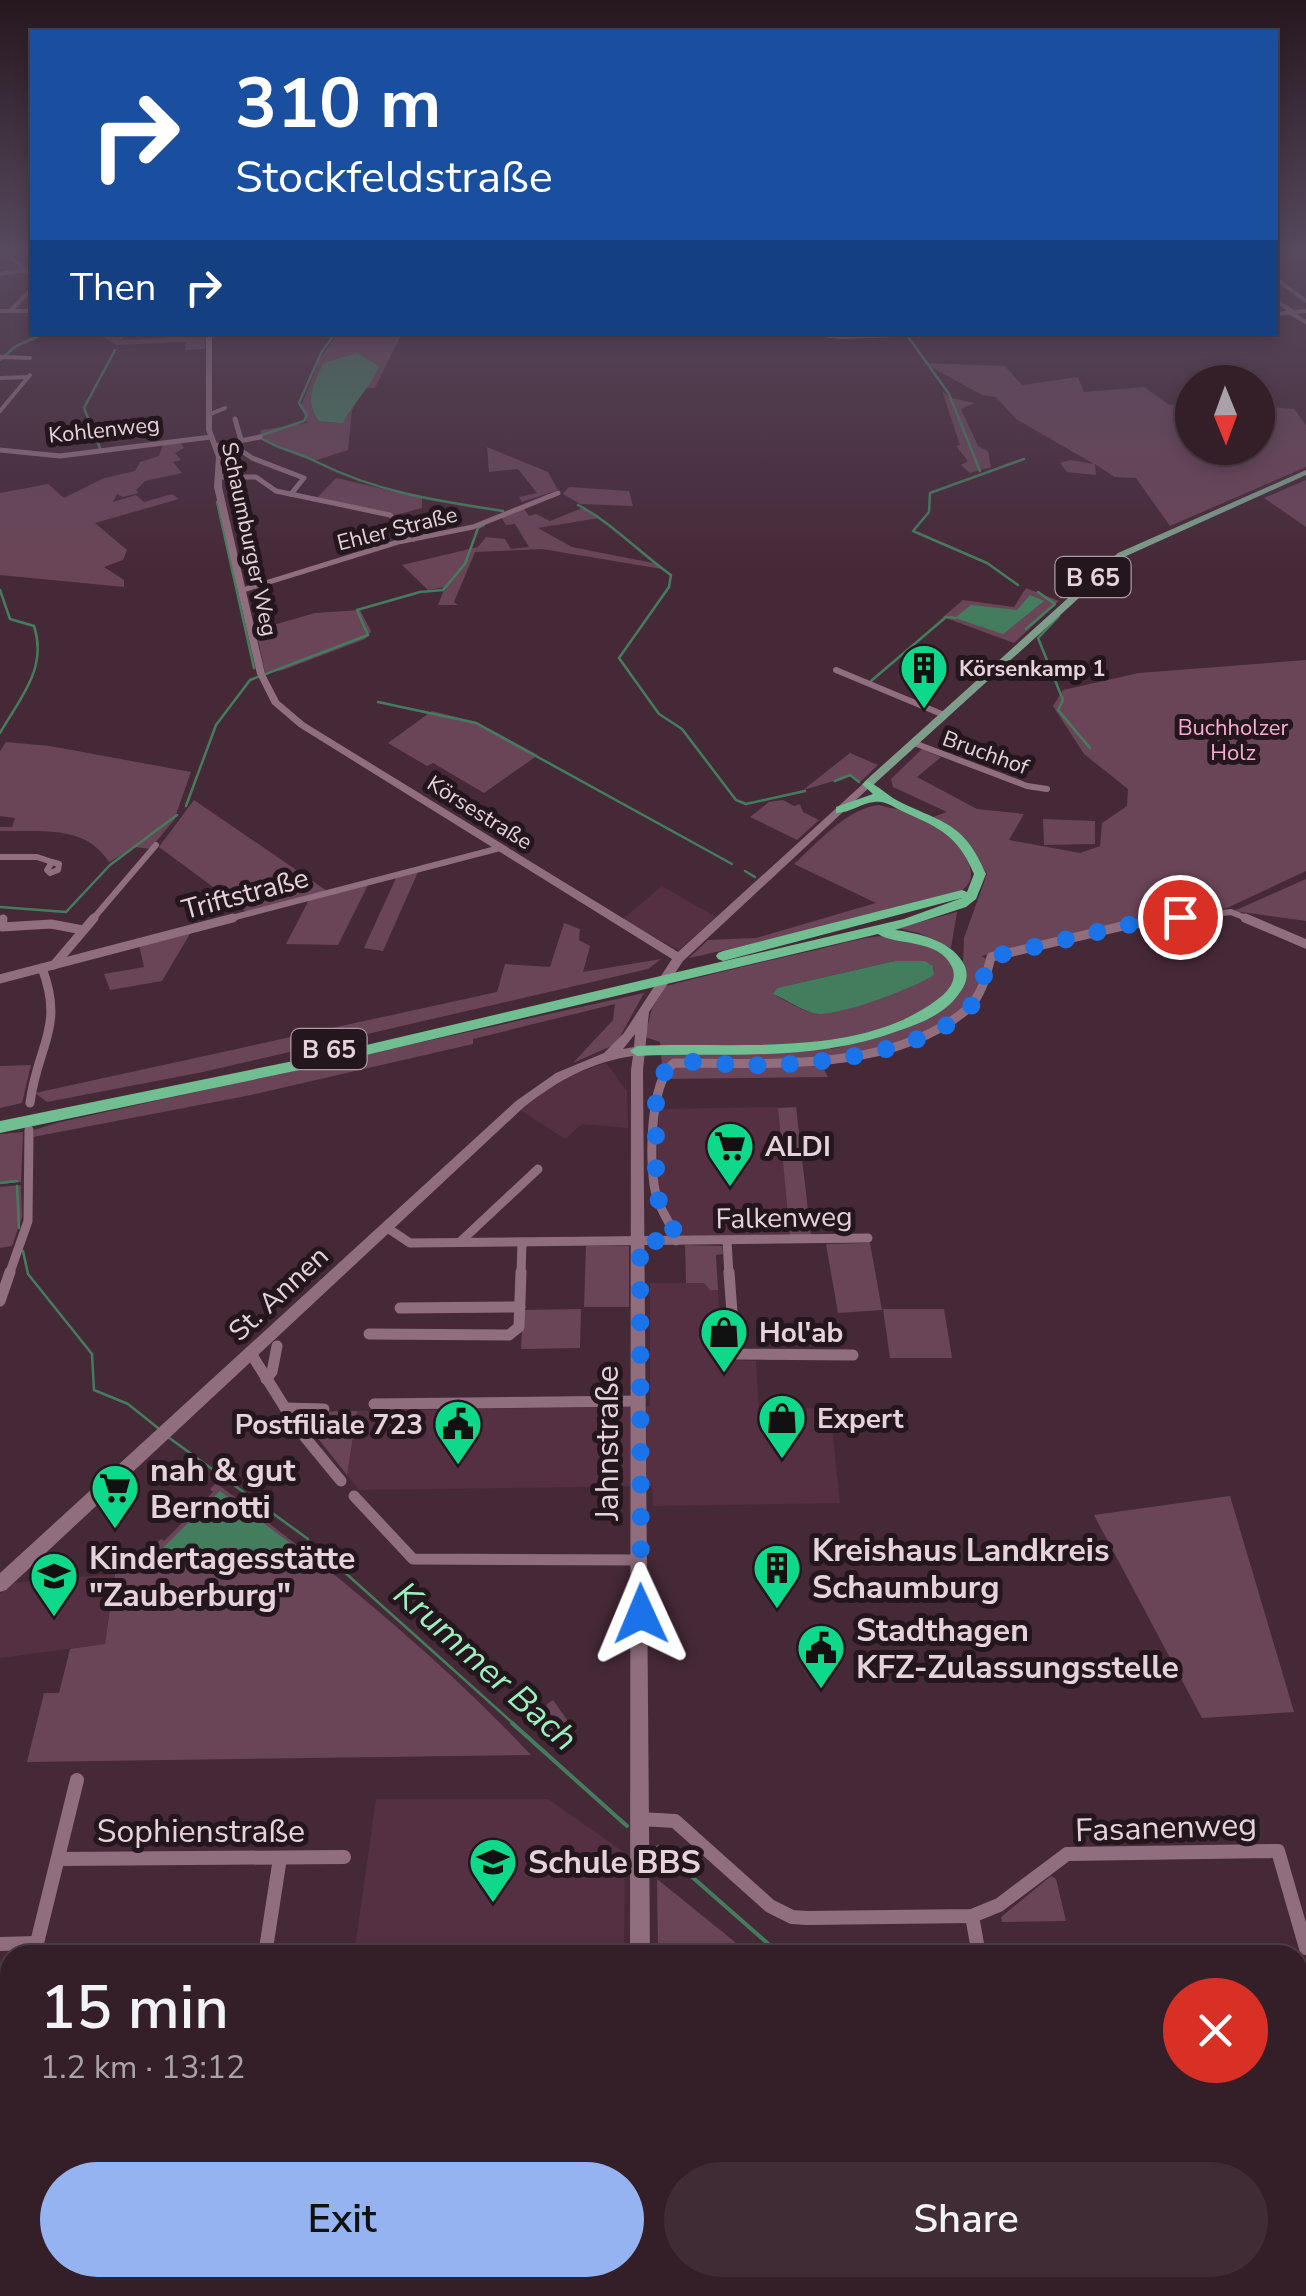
<!DOCTYPE html>
<meta charset="utf-8">
<style>
body{margin:0;font-family:"Nunito Sans",sans-serif;background:#3f2c35;color:#f1f3f6;height:100vh;display:flex;flex-direction:column;font-size:38px;white-space:nowrap}
*{box-sizing:border-box;margin:0}
p{font-size:32px;color:#a9a2a8}
.icon{flex:none;width:55px;height:55px;fill:none;stroke:currentColor;stroke-width:2;stroke-linecap:round;stroke-linejoin:round}
.map{position:relative;flex:1;overflow:hidden}
.panel{position:absolute;left:0px;top:1945px;width:1308px;height:352px;display:flex;flex-direction:column;background:#341f29;border-radius:30px 30px 0 0;box-shadow:0 5px 15px #0003,0 0 0 2px #4e3d46}
.panel>*{flex:none}
.guide{position:absolute;left:30px;top:30px;width:1248px;height:305px;border-radius:0px;box-shadow:0 5px 15px #0003,0 0 0 2px #4e3d46;background:#1a4fa0;color:#fff;overflow:hidden}
.needle{width:65px;rotate:179deg}
.fabs{position:absolute;left:1175px;top:365px;display:grid;gap:20px}
.fabs a{display:grid;place-items:center;width:100px;height:100px;border-radius:50%;background:#341f29;box-shadow:0 5px 15px #0003,0 0 0 2px #4e3d46;font-size:50px}
.pin{position:absolute;display:grid;place-items:center;width:85px;height:85px;color:#fff;margin:-42px;border:5px solid #fff;border-radius:50%;box-shadow:0 2px 10px #0007}
.me{position:absolute;width:110px;margin:-55px;rotate:359deg;stroke-linejoin:round;filter:drop-shadow(0 0 8px #0008)}
.turn{display:flex;align-items:center;gap:35px;height:210px;padding:0 40px;font-size:45px}
.turn .icon{width:130px;height:130px;stroke-width:2.5}
.turn b{display:block;font-size:70px;line-height:85px}
.then{display:flex;align-items:center;height:95px;padding:0 40px;background:#0003;gap:20px;font-size:38px}
.round{display:grid;place-items:center;flex:none;width:105px;height:105px;border-radius:52px;background:#3f2c35}
.head{display:flex;align-items:center;justify-content:space-between;height:170px;padding:0 40px}
h1{font-size:60px;font-weight:600;line-height:75px}
.cta{display:flex;gap:20px;margin-top:auto;padding:20px 40px}
.cta a{flex:1;height:115px;border-radius:60px;background:#95b2f1;color:#111;font-size:40px;font-weight:600;line-height:115px;text-align:center}
.cta a+a{background:#3f2c35;color:#f1f3f6}
.map>svg:first-child{display:block}
.built{fill:#543042}
.green{fill:#6a4557;fill-rule:evenodd}
.water{fill:#447d5e}
.lines{fill:none;stroke-linecap:round;stroke-linejoin:round}
.stream-far1{stroke:#447d5e;stroke-width:2.5}
.stream{stroke:#447d5e;stroke-width:4}
.street-far5{stroke:#906e7e;stroke-width:4}
.street-far4{stroke:#906e7e;stroke-width:5}
.street-far3{stroke:#906e7e;stroke-width:6}
.street-far2{stroke:#906e7e;stroke-width:9}
.street-far1{stroke:#906e7e;stroke-width:11}
.street{stroke:#906e7e;stroke-width:14}
.secondary{fill:#906e7e;fill-rule:evenodd}
.primary{fill:#7e9e8b;fill-rule:evenodd}
.highway{fill:#72be93;fill-rule:evenodd}
.route{stroke:#1a73e8;stroke-width:18;stroke-dasharray:0 32.4}
.labels{text-anchor:middle;stroke-width:10;stroke-linejoin:round;paint-order:stroke}
.far-street-label{font-size:22px;fill:#e6d2db;stroke:#24161d}
.far-poi-label{font-size:22px;font-weight:bold;fill:#e6d2db;stroke:#24161d;text-anchor:start}
.far-park-label{font-size:22px;fill:#feabd3;stroke:#24161d}
.shield{fill:#24161d;stroke:#ac9aa2;stroke-width:2.5}
.shield-label{font-size:25px;font-weight:bold;fill:#e6d2db}
.street-label{font-size:28px;fill:#e6d2db;stroke:#24161d}
.poi-label{font-size:28px;font-weight:bold;fill:#e6d2db;stroke:#24161d;text-anchor:start}
.near-street-label{font-size:32px;fill:#e6d2db;stroke:#24161d}
.near-poi-label{font-size:32px;font-weight:bold;fill:#e6d2db;stroke:#24161d;text-anchor:start}
.near-water-label{font-size:35px;font-style:italic;fill:#9af0bf;stroke:#24161d}
</style>
<div class="map">
<svg width="1306" height="2296" viewBox="0 0 1306 2296">
<rect width="100%" height="100%" fill="#462937"/>
<g class="built">
<polygon points="662,886 716,917 679,950 622,920"/>
<polygon points="606,1063 627,1091 628,1128 582,1124 565,1139 520,1110 536,1095 579,1072"/>
<polygon points="778,1107 790,1237 682,1237 659,1200 657,1190 659,1109"/>
<polygon points="650,1283 704,1283 710,1290 718,1290 723,1360 756,1361 759,1409 830,1408 840,1503 653,1506 652,1486 359,1490 347,1475 357,1411 650,1406"/>
<polygon points="115,1574 105,1644 0,1658 0,1594 11,1583"/>
<polygon points="376,1799 548,1799 625,1853 624,1955 354,1955"/>
<polygon points="307,2288 622,2288 622,2296 306,2296"/>
<polygon points="659,2288 841,2288 848,2296 659,2296"/>
</g>
<g class="green">
<polygon points="67,333 126,333 121,340 163,338 165,333 206,333 205,349 185,350 186,342 117,345 96,333"/>
<polygon points="339,333 402,333 375,388 365,388 352,410 348,450 317,460 271,445 260,435 261,430 307,423 301,406 320,358"/>
<polygon points="924,363 1005,366 1022,385 1078,377 1084,392 1144,387 1168,404 1192,409 1192,448 1258,448 1258,406 1294,409 1306,425 1306,467 1170,526 1136,478 1115,477 1095,464 1096,475 1067,472 1060,463 1070,460 1094,464 1016,419 996,397 982,395"/>
<polygon points="942,391 952,398 975,403 961,409 978,446 988,451 991,467 970,473 961,465 968,461 956,446 960,445"/>
<polygon points="179,440 184,448 175,453 181,460 173,462 182,473 145,481 136,490 138,493 123,497 117,494 113,502 136,495 144,502 172,494 179,499 95,523 127,550 123,560 104,567 124,580 124,587 0,575 0,493 48,484 64,498 104,478 135,471 140,462 159,456 164,442"/>
<polygon points="487,447 548,472 558,490 522,502 519,497 537,493 518,469 489,472"/>
<polygon points="336,478 422,498 422,508 396,515 317,498"/>
<polygon points="1306,480 1306,527 1264,498"/>
<polygon points="569,487 629,491 633,506 580,504 563,494"/>
<polygon points="522,506 529,516 536,514 550,521 582,508 599,518 538,528 572,547 653,563 662,569 542,549 475,552 454,602 458,605 438,605 445,587 428,590 402,565 478,547 486,537 505,539 511,549 529,547 515,524 506,525 501,517"/>
<polygon points="1026,588 1059,601 1014,643 943,617 963,600 1014,607"/>
<polygon points="360,610 371,631 365,639 283,670 265,673 256,630 315,613"/>
<path d="M1306,660V871L1227,908L1136,921L981,956L991,961C984,1041 886,1052 822,1065L828,1077L663,1079L660,1042L645,1037L652,1008L666,986C716,973 766,961 816,950C844,943 872,934 900,936C918,937 937,944 948,958C987,1006 858,1037 829,1043L831,1049C877,1039 932,1027 962,989L964,938L987,874L965,839L933,817L947,812L893,787L891,779L922,749L941,757L917,777L977,809L1024,814L1009,840L1080,853L1100,846L1102,823L1127,806L1128,789L1084,754L1053,706L1063,690L1139,673ZM895,961H925L933,966L934,975C913,988 848,1012 823,1014C807,1015 787,1001 773,994L777,988Z"/>
<polygon points="432,711 477,722 538,755 484,793 433,763 427,766 388,743"/>
<path d="M6,742L50,746L191,772L174,820L150,849L135,847L109,862C85,824 41,832 0,831V827H12L15,818L0,816V751Z"/>
<polygon points="850,753 878,765 859,783 851,776 803,790"/>
<polygon points="194,800 327,891 247,912 159,847"/>
<polygon points="783,800 794,806 800,804 803,812 819,820 797,840 750,817 769,802"/>
<path d="M879,805C889,808 898,809 909,811C932,816 998,870 959,892C933,906 897,910 869,917C809,931 749,945 689,958L708,940L756,938L876,903L794,864C818,843 845,809 879,805Z"/>
<polygon points="1043,819 1095,821 1095,844 1044,845"/>
<polygon points="418,872 383,951 364,948 396,878"/>
<polygon points="1306,879 1306,921 1234,911"/>
<polygon points="368,885 338,945 286,944 309,900"/>
<polygon points="957,912 951,948 919,933 897,928"/>
<polygon points="564,923 580,929 579,940 590,946 583,972 661,959 648,969 203,1072 47,1102 35,1093 497,992 505,964 550,967"/>
<polygon points="191,932 162,981 110,990 104,974 144,967 139,945"/>
<polygon points="644,993 616,1044 573,1063 613,1020 615,1004 473,1039 473,1044 246,1096 33,1137 34,1130 56,1123"/>
<polygon points="31,1065 22,1103 0,1108 0,1066"/>
<polygon points="796,1107 811,1236 790,1237 778,1108"/>
<polygon points="23,1132 21,1182 0,1184 0,1134"/>
<polygon points="21,1185 22,1217 12,1246 0,1248 0,1187"/>
<polygon points="870,1243 882,1310 838,1313 826,1244"/>
<polygon points="685,1245 722,1246 723,1254 716,1255 718,1290 710,1290 704,1283 686,1283"/>
<polygon points="586,1246 629,1246 629,1307 584,1307"/>
<polygon points="581,1309 580,1348 521,1349 523,1310"/>
<polygon points="883,1309 944,1309 952,1358 890,1358"/>
<polygon points="357,1411 347,1475 297,1412"/>
<path d="M216,1483C327,1566 436,1654 531,1755L27,1762L44,1693H59L70,1649L105,1644L115,1574L128,1572L161,1539L164,1541L213,1492L210,1489Z"/>
<polygon points="1230,1496 1294,1712 1202,1718 1094,1515"/>
<polygon points="553,1700 570,1724 550,1742 525,1720"/>
<polygon points="1051,1876 1056,1879 1066,1921 1002,1922 1001,1917"/>
<polygon points="657,1879 751,1955 658,1955"/>
<polygon points="1306,2270 1306,2296 1001,2296 997,2288 1298,2288 1298,2271"/>
</g>
<g class="water">
<path d="M357,353L379,366C371,387 354,401 343,423L319,421C304,400 314,385 323,363Z"/>
<polygon points="1030,595 1044,601 1003,634 955,618 971,605 1017,610"/>
<path d="M895,961H925L933,966L934,975C912,989 849,1012 823,1014C807,1015 788,1000 773,994L777,988Z"/>
<polygon points="220,1491 297,1548 143,1568"/>
</g>
<g class="lines">
<g class="stream-far1">
<polyline points="909,338 949,394 980,471"/>
<polyline points="0,360 16,346 44,334"/>
<polyline points="259,436 304,421 307,415 299,403 321,353 336,332"/>
<path d="M261,438C279,450 298,452 317,462C376,492 438,501 503,511"/>
<polyline points="100,448 84,408 115,350"/>
<polyline points="217,502 254,668"/>
<path d="M578,505C611,522 640,553 671,575L669,587L619,658L659,714L682,729L736,800L746,804L805,791"/>
<polyline points="1018,585 987,563 913,531 929,512 930,493 1024,459"/>
<path d="M0,590L10,619L34,626C48,668 20,698 0,733"/>
<polyline points="1059,616 1038,638 1063,700 1058,710 1090,748"/>
<polyline points="1026,629 1055,604 1038,592"/>
<polyline points="871,681 946,617 956,618"/>
<polyline points="378,702 476,723 732,864"/>
<polyline points="835,781 850,775 859,782"/>
<polyline points="186,806 216,725 250,680 368,635 357,610 420,592 443,590 465,564 478,528 484,525"/>
<polyline points="745,871 755,877"/>
<polyline points="0,907 66,912 110,865 177,815"/>
<polyline points="0,1183 17,1181"/>
<polyline points="17,1186 19,1228"/>
<polyline points="23,1251 28,1274 92,1354 94,1390 128,1404 158,1428"/>
<polyline points="168,1437 308,1539"/>
<polyline points="312,1543 515,1725"/>
</g>
<g class="stream">
<polyline points="512,1723 627,1826"/>
<polyline points="658,1847 781,1955"/>
<polyline points="987,2288 990,2296"/>
</g>
<g class="street-far5">
<polyline points="0,248 32,275"/>
<polyline points="0,274 27,270"/>
<polyline points="1275,278 1306,301"/>
<polyline points="1275,300 1293,312"/>
<polyline points="10,311 32,289"/>
<polyline points="1289,312 1306,322"/>
<polyline points="38,332 55,332"/>
<polyline points="0,357 30,358"/>
<polyline points="0,378 28,377"/>
<polyline points="0,411 30,375"/>
<polyline points="208,415 225,408"/>
</g>
<g class="street-far4">
<polyline points="235,419 241,440"/>
<polyline points="230,443 252,458 304,478 291,494"/>
<polyline points="215,446 260,437"/>
<polyline points="0,450 60,456 211,437"/>
<polyline points="218,477 256,477 276,491 390,515 414,539"/>
<polyline points="243,590 398,542 473,527 558,493"/>
</g>
<g class="street-far3">
<polyline points="836,670 944,715"/>
<polyline points="914,743 1027,786 1047,789"/>
<polyline points="0,857 37,857 52,862"/>
<polygon points="52,862 59,864 58,870 50,873 47,870"/>
<polyline points="92,920 156,845"/>
<polyline points="224,920 500,848"/>
<polyline points="1164,920 1231,912 1251,920"/>
</g>
<g class="street-far2">
<polyline points="1245,918 1306,944"/>
<polyline points="3,919 2,927 51,924 83,930"/>
<polyline points="54,965 94,918"/>
<polyline points="0,979 233,918"/>
<path d="M30,1103C37,1046 65,1028 42,968"/>
<polyline points="386,1227 410,1243 868,1238"/>
<path d="M676,1241C673,1225 662,1214 657,1198C648,1170 649,1081 674,1063C764,1063 890,1073 965,1011C981,998 986,977 991,957L1127,925L1184,918"/>
<polyline points="727,1241 729,1275"/>
<polyline points="460,1242 538,1169"/>
<polyline points="9,1275 28,1221 29,1130"/>
<polyline points="521,1275 522,1242"/>
</g>
<g class="street-far1">
<polyline points="729,1272 735,1354 853,1355"/>
<polyline points="0,1301 10,1272"/>
<polyline points="400,1308 520,1307"/>
<polyline points="369,1334 509,1335 519,1327 521,1272"/>
<polyline points="250,1352 299,1430 341,1481"/>
<polyline points="266,1379 272,1372 277,1346"/>
<polyline points="374,1404 640,1401"/>
<polyline points="285,1408 324,1409"/>
<polyline points="354,1496 413,1559 638,1560"/>
</g>
<g class="street">
<polyline points="640,1819 675,1821 770,1906 792,1917 807,1918 972,1916 999,1905 1067,1854 1278,1851 1306,1948"/>
<polyline points="58,1859 344,1857"/>
<polyline points="972,1916 979,1955"/>
<polyline points="0,1944 37,1943"/>
<polyline points="34,1955 77,1780"/>
<polyline points="265,1955 280,1858"/>
<polyline points="1298,1994 1306,1994"/>
<polyline points="0,2090 10,2051"/>
<polyline points="1298,2164 1306,2164"/>
<polyline points="0,2200 10,2200"/>
<polyline points="211,2296 213,2288"/>
</g>
<g class="secondary">
<rect x="0" y="309" width="32" height="4"/>
<polygon points="1306,309 1306,313 1275,316 1275,312"/>
<path d="M206,332H212V430L222,457V487L265,674L279,701L305,723L678,952L865,782H871L873,784L683,961L649,1012L643,1070L650,1955H630L631,1070L633,1056C591,1062 557,1081 524,1107L6,1590L0,1592V1573L516,1101L556,1073L604,1053L624,1033L672,959L299,727L272,704L257,674L214,487L216,457L206,430ZM635,1034L634,1047L623,1049Z"/>
<polygon points="776,332 841,335 1040,332 841,339"/>
<rect x="630" y="2288" width="22" height="8"/>
</g>
<polygon class="primary" points="1306,470 1306,475 1124,557 872,786 864,786 864,782 1118,553"/>
<path class="highway" d="M868,781C880,787 889,797 902,803C947,824 965,825 986,874L976,899L966,907L895,930C917,933 949,940 962,961C970,973 967,984 958,995C945,1013 922,1023 901,1030C813,1063 728,1052 637,1056L630,1051L637,1046C730,1041 859,1060 938,999C948,992 958,980 952,967C939,938 896,946 878,934L328,1064L0,1133V1121L328,1054L904,919L962,898L723,961L718,959L716,956L718,953L723,951L962,890L967,892L974,874C958,836 940,828 904,812C895,808 885,800 874,802C861,803 850,813 836,813V807L873,794L862,784Z"/>
</g>
<linearGradient id="sky" x2="0" y2="1"><stop stop-color="#26171e"/><stop offset="0.44" stop-color="#57495e"/><stop offset="1" stop-color="#57495e" stop-opacity="0"/></linearGradient>
<rect width="1306" height="569" fill="url(#sky)"/>
<g class="lines">
<path class="route" d="M641,1614L640,1241H676C674,1220 658,1209 656,1189V1098L666,1068C687,1056 719,1065 742,1065C804,1067 928,1054 971,1006C984,991 982,972 991,957L1127,925L1180,917"/>
</g>
<defs>
<g id="building-pin" transform="scale(2.5)"><path d="M0 17L-7.5 6A9.5 9.5 0 1 1 7.5 6Z" fill="#0ed98a" stroke="#24161d"/><path d="M-4-6H4V6H1V3H-1V6H-4ZM-2.5-4.3h1.7v1.8h-1.7ZM.8-4.3h1.7v1.8H.8ZM-2.5-1h1.7V.8h-1.7ZM.8-1h1.7V.8H.8Z" fill="#111"/></g>
<g id="supermarket-pin" transform="scale(2.5)"><path d="M0 17L-7.5 6A9.5 9.5 0 1 1 7.5 6Z" fill="#0ed98a" stroke="#24161d"/><path d="M-6-5.5h2.5l.6 2H6L4.5 2H-2.5L-4.4-4H-6ZM-1.5 3.2a1.3 1.3 0 1 0 .1 0ZM3 3.2a1.3 1.3 0 1 0 .1 0Z" fill="#111"/></g>
<g id="shop-pin" transform="scale(2.5)"><path d="M0 17L-7.5 6A9.5 9.5 0 1 1 7.5 6Z" fill="#0ed98a" stroke="#24161d"/><path d="M-5-2.5h2.3a2.7 3.5 0 0 1 5.4 0H5L5.5 6h-11ZM-1.5-2.5h3a1.5 2.3 0 0 0-3 0Z" fill="#111"/></g>
<g id="civic-pin" transform="scale(2.5)"><path d="M0 17L-7.5 6A9.5 9.5 0 1 1 7.5 6Z" fill="#0ed98a" stroke="#24161d"/><path d="M-.6-6.5H3V-4.5H.6V-3L4-1V1h2V6H-6V1h2V-1L-.6-3ZM-1.2 2.5V6h2.4V2.5Z" fill="#111"/></g>
<g id="school-pin" transform="scale(2.5)"><path d="M0 17L-7.5 6A9.5 9.5 0 1 1 7.5 6Z" fill="#0ed98a" stroke="#24161d"/><path d="M0-5L7-2L0 1L-7-2ZM-4 1L0 2.5L4 1V4Q0 6-4 4Z" fill="#111"/></g>
</defs>
<g fill-rule="evenodd">
<use href="#building-pin" x="924" y="668"/>
<use href="#supermarket-pin" x="730" y="1146"/>
<use href="#shop-pin" x="724" y="1332"/>
<use href="#shop-pin" x="782" y="1418"/>
<use href="#civic-pin" x="458" y="1424"/>
<use href="#supermarket-pin" x="115" y="1488"/>
<use href="#building-pin" x="777" y="1568"/>
<use href="#school-pin" x="54" y="1576"/>
<use href="#civic-pin" x="821" y="1648"/>
<use href="#school-pin" x="493" y="1862"/>
</g>
<g class="labels">
<g class="far-street-label">
<text transform="translate(104 429) rotate(-6)" y="8">Kohlenweg</text>
<text transform="translate(397 528) rotate(-14)" y="8">Ehler Straße</text>
<text transform="translate(250 539) rotate(78)" y="8">Schaumburger Weg</text>
<text transform="translate(986 752) rotate(20)" y="8">Bruchhof</text>
<text transform="translate(480 812) rotate(32)" y="8">Körsestraße</text>
</g>
<g class="far-poi-label">
<text x="959" y="676">Körsenkamp 1</text>
</g>
<g class="far-park-label">
<text x="1233" y="735">Buchholzer<tspan x="1233" dy="25">Holz</tspan></text>
</g>
<g class="shield">
<rect x="1055.5" y="557" width="75" height="40" rx="8"/>
<rect x="291.5" y="1029" width="75" height="40" rx="8"/>
</g>
<g class="shield-label">
<text x="1093" y="586">B 65</text>
<text x="329" y="1058">B 65</text>
</g>
<g class="street-label">
<text transform="translate(245 893) rotate(-15)" y="10">Triftstraße</text>
<text transform="translate(784 1217) rotate(-1)" y="10">Falkenweg</text>
<text transform="translate(278 1293) rotate(-43)" y="10">St. Annen</text>
</g>
<g class="poi-label">
<text x="765" y="1156">ALDI</text>
<text x="759" y="1342">Hol'ab</text>
<text x="817" y="1428">Expert</text>
<text x="423" y="1434" text-anchor="end">Postfiliale 723</text>
</g>
<g class="near-street-label">
<text transform="translate(607 1443) rotate(-90)" y="11">Jahnstraße</text>
<text transform="translate(1166 1827) rotate(-2)" y="11">Fasanenweg</text>
<text x="201" y="1842">Sophienstraße</text>
</g>
<g class="near-poi-label">
<text x="150" y="1481">nah &amp; gut<tspan x="150" dy="37">Bernotti</tspan></text>
<text x="812" y="1561">Kreishaus Landkreis<tspan x="812" dy="37">Schaumburg</tspan></text>
<text x="89" y="1569">Kindertagesstätte<tspan x="89" dy="37">"Zauberburg"</tspan></text>
<text x="856" y="1641">Stadthagen<tspan x="856" dy="37">KFZ-Zulassungsstelle</tspan></text>
<text x="528" y="1873">Schule BBS</text>
</g>
<g class="near-water-label">
<text transform="translate(486 1666) rotate(42)" y="12">Krummer Bach</text>
</g>
</g>
</svg>
<div class="fabs">
<a><svg class="needle" viewBox="-14 -14 28 28"><path d="M0-13l5 13h-10z" fill="#e53935"/><path d="M0 13l5-13h-10z" fill="#a9a2a8"/></svg></a>
</div>
<div class="pin" style="left:1180px;top:917px;background:#d93025"><svg class="icon" aria-label="arrive" viewBox="0 0 24 24"><path d="M6 21V4h12l-3 4 3 4H6"/></svg></div>
<svg class="me" style="left:641px;top:1614px" viewBox="-20 -20 40 40"><path d="M0-17L14 15 0 8-14 15z" fill="#1a73e8" stroke="#fff" stroke-width="4"/></svg>
<div class="guide">
<div class="turn"><svg class="icon" aria-label="right" viewBox="0 0 24 24"><path d="M7 20v-9h11M14 6l5 5-5 5"/></svg><div><b>310 m</b>Stockfeldstraße</div></div>
<div class="then">Then<svg class="icon" aria-label="right" viewBox="0 0 24 24"><path d="M7 20v-9h11M14 6l5 5-5 5"/></svg></div>
</div>
<section class="panel">
<div class="head"><div><h1>15 min</h1><p>1.2 km · 13:12</p></div><a class="round" style="background:#d93025;color:#fff"><svg class="icon" aria-label="close" viewBox="0 0 24 24"><path d="M6 6l12 12M18 6L6 18"/></svg></a></div>
<div class="cta"><a>Exit</a><a>Share</a></div>
</section>
</div>
